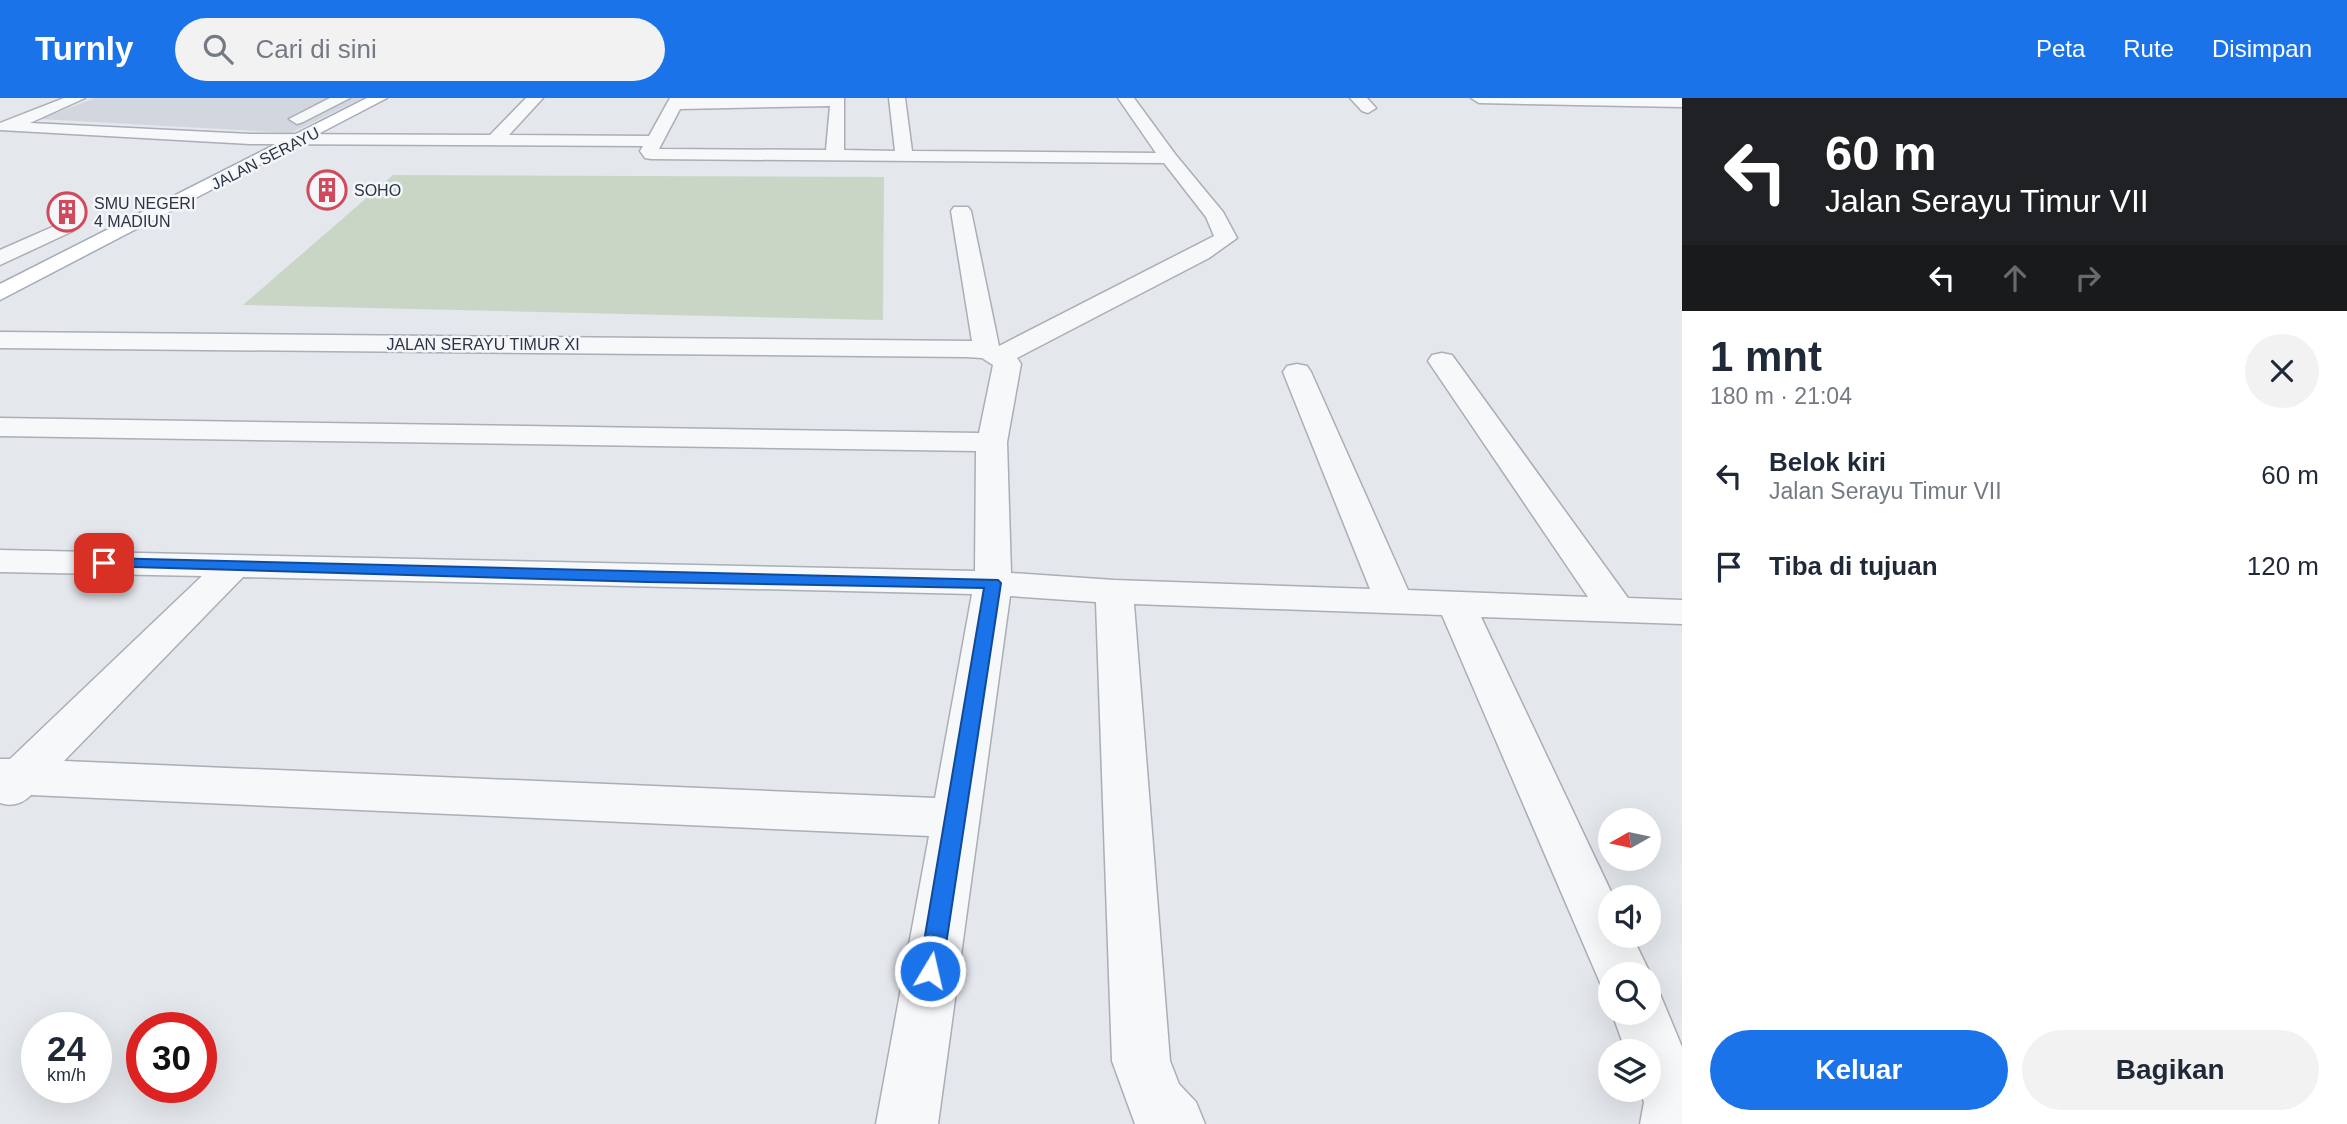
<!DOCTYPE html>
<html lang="id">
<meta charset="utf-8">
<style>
body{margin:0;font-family:Helvetica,sans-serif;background:#f2f2f3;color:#1f2937;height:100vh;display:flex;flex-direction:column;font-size:26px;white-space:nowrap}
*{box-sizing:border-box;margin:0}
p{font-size:23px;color:#747a83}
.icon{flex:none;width:38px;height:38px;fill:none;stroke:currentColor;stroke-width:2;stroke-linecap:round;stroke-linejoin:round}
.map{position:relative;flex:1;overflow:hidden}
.side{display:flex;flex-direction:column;background:#fff;width:665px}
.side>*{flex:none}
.hud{background:#202124;color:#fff;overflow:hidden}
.needle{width:46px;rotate:261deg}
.fabs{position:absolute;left:1598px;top:710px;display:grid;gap:14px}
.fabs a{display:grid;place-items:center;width:63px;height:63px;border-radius:50%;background:#fff;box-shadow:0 7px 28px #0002;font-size:35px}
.speed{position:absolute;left:21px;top:914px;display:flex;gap:14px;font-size:35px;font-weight:700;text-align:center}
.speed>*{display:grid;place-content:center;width:91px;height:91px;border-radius:50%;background:#fff;box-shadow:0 7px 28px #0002;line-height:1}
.speed small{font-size:18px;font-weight:400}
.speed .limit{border:10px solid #d22;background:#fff;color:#111}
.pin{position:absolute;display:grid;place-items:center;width:60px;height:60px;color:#fff;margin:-30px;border-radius:14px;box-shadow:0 4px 10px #0006}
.me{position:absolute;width:77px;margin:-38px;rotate:9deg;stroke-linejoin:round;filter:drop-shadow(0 0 5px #0008)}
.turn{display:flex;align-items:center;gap:24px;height:147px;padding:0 28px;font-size:32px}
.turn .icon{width:91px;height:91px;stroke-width:2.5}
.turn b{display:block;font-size:49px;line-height:60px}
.lanes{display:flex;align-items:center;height:66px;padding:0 28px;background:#0003;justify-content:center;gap:35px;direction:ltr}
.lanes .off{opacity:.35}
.round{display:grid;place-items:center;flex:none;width:74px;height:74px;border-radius:37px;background:#f2f2f3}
.headline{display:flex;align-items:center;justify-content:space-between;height:119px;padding:0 28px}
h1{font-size:42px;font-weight:600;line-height:52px}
.primary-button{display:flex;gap:14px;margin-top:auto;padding:14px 28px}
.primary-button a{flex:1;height:80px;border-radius:42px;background:#1a73e8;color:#fff;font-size:28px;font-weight:600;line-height:80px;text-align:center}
.primary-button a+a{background:#f2f2f3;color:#1f2937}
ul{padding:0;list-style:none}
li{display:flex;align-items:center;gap:21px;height:91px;padding:0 28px}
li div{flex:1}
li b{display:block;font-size:26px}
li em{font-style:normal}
header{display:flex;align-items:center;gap:42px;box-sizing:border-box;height:98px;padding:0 35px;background:#1a73e8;color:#fff}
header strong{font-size:33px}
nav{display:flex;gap:38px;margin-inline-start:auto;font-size:24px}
.search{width:490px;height:63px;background:#f2f2f3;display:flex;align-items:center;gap:18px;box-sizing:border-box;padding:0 24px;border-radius:38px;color:#747a83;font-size:26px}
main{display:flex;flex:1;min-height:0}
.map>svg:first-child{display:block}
.built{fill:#d2d6de}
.green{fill:#c9d6c5}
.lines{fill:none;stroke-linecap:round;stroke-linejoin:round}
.minor-casing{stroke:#a9aeb7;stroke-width:3}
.major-casing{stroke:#a3abb8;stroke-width:3}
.minor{fill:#f7f8fa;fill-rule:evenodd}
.major{fill:#fff;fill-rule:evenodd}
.route{fill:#1a73e8;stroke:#114b97;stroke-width:2}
.labels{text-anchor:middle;stroke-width:5;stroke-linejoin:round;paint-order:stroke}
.far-street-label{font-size:16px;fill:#2b3445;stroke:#f4f6f9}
.far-poi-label{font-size:16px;fill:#2b3445;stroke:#f4f6f9;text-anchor:start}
</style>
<header>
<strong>Turnly</strong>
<div class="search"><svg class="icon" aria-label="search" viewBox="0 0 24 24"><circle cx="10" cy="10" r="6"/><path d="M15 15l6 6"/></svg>Cari di sini</div>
<nav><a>Peta</a><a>Rute</a><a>Disimpan</a></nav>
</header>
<main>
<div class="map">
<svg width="1682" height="1026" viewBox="0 0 1682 1026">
<rect width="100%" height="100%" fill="#e4e7ec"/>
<polygon class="built" points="95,0 363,0 291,35 40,21"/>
<polygon class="green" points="393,77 884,79 883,222 243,207"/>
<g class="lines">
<g class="minor-casing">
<g id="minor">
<path d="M64,0H85L30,25L250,36L490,37L526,0H543L509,37L649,38L670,0H844V52L895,53L889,0H905L912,53L1156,55L1118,0H1134L1175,56L1223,114L1237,140L1209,160L1017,260L1021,266L1007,344L1011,475L1114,482L1370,491L1283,274L1287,268L1297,266L1307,268L1311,274L1408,492L1588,499L1428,263L1432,257L1442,255L1452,257L1628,500L1682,502V526L1481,519L1614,800H1610V838H1632L1651,877L1648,881V877H1610V897L1604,894L1442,517L1134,506L1170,963L1179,986L1196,1004L1205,1026H1135L1112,963L1096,504L1010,498L938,1026H876L929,738L31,697C22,706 12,709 0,705V661H10L202,478L0,474V452L975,473L976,353L0,338V320L979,335L993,267L982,260L966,259L0,250V234L972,243L951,113L954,109H968L971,113L999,248L1214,138L1206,119L1164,65L651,61L645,60L640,53L643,48L250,46L0,32V25ZM830,8L826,52L659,51L680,11ZM243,479L972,496L935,700L64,663Z"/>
<polygon points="330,0 350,0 303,24 297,26 289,21"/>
<polygon points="1350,0 1367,0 1376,10 1368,15 1362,13"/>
<polygon points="1471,0 1682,0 1682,9 1479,5"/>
<polygon points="66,123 73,125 77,129 73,133 0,167 0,152"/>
<polygon points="1648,892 1660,896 1682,949 1682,1026 1640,1026 1644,1004 1639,992 1648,992 1648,954 1626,954 1612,915 1648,915"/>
</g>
</g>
<g class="major-casing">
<polygon id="major" points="367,0 387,0 0,202 0,186"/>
</g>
<use href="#minor" class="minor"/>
<use href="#major" class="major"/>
</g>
<polygon class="route" points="104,460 998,482 1001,485 942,873 938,880 930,883 922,880 919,873 984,490 647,484 99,468 97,465 99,462"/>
<defs>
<g id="building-ring" transform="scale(2.0125)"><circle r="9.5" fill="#f4f6f9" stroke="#d1495b" stroke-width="1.5"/><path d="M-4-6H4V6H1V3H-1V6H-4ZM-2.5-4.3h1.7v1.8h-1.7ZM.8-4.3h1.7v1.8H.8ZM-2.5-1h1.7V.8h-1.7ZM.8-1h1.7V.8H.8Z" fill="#d1495b"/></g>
</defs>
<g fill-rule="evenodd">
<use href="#building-ring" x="327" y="92"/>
<use href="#building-ring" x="67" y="114"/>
</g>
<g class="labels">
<g class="far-street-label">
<text transform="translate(265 60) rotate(-27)" y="6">JALAN SERAYU</text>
<text x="483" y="252">JALAN SERAYU TIMUR XI</text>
</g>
<g class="far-poi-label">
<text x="354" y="98">SOHO</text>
<text x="94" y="111">SMU NEGERI<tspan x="94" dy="18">4 MADIUN</tspan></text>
</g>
</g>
</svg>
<div class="fabs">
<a><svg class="needle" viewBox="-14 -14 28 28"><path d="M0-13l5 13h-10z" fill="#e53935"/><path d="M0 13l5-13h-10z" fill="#747a83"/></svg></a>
<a><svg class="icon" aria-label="sound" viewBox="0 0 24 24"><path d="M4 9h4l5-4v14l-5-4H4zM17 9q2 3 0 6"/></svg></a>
<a><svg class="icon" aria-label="search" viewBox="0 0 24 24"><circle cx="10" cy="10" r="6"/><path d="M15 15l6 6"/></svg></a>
<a><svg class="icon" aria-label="layers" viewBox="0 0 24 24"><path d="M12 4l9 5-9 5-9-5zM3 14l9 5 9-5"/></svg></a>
</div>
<div class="speed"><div>24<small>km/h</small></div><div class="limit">30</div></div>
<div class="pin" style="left:104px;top:465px;background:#d93025"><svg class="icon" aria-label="arrive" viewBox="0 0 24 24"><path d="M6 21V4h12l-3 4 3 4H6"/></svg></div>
<svg class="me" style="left:930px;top:873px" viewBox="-20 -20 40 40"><circle r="17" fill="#1a73e8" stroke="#fff" stroke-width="3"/><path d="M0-11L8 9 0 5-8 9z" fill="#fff"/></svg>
</div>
<section class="side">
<div class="hud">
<div class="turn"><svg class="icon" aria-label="left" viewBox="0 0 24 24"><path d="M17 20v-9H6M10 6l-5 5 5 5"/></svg><div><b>60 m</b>Jalan Serayu Timur VII</div></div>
<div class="lanes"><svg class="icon" aria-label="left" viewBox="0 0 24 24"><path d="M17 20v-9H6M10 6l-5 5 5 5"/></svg><svg class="icon off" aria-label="ahead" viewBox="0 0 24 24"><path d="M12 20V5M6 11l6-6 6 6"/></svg><svg class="icon off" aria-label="right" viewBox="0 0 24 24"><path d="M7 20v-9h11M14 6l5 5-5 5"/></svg></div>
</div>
<div class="headline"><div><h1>1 mnt</h1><p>180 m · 21:04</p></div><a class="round"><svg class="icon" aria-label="close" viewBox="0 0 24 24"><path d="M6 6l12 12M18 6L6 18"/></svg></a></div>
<ul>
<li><svg class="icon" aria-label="left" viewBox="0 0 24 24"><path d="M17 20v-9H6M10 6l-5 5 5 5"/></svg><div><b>Belok kiri</b><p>Jalan Serayu Timur VII</p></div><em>60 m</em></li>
<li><svg class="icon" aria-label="arrive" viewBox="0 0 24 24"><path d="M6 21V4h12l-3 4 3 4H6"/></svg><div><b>Tiba di tujuan</b></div><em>120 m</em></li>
</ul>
<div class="primary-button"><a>Keluar</a><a>Bagikan</a></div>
</section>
</main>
